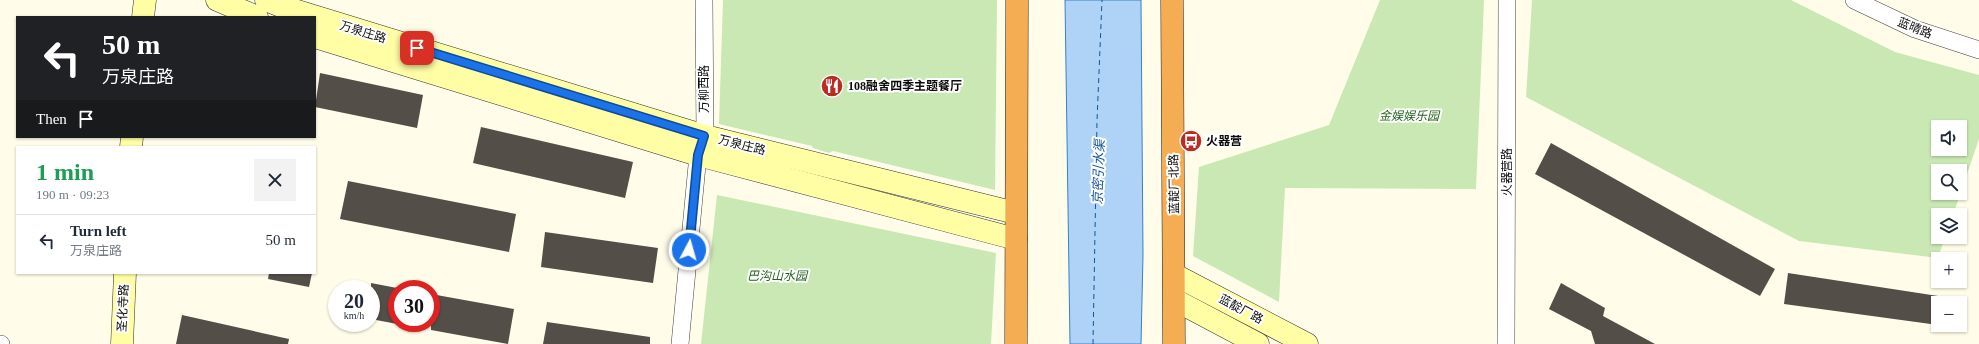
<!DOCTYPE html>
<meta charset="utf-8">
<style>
body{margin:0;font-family:"Times New Roman","Noto Sans SC",serif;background:#f2f2f3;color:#1f2937;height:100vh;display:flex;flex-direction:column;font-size:15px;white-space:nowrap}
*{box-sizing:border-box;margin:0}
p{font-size:13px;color:#747a83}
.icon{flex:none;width:22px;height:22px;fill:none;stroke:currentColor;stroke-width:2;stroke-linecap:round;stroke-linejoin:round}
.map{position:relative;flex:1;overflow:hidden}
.details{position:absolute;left:16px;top:146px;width:300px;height:128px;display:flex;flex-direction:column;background:#fff;border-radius:0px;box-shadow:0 1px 3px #0004}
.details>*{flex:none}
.guide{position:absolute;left:16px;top:16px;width:300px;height:122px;border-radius:0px;box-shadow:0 1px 3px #0004;background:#202124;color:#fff;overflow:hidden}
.controls{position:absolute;left:1931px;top:120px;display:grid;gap:8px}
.controls a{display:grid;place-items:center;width:36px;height:36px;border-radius:0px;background:#fff;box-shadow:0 1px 3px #0004;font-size:20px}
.speed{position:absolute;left:328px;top:280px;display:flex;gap:8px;font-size:20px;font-weight:700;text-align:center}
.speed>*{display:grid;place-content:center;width:52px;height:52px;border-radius:50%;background:#fff;box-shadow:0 1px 3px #0004;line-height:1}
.speed small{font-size:10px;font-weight:400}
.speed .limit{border:6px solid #d22;background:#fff;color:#111}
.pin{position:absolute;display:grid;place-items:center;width:34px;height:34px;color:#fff;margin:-17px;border-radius:8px;box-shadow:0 2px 6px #0006}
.me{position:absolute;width:44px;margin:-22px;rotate:6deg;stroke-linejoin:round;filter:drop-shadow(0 0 3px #0008)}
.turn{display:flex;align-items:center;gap:14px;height:84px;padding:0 20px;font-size:18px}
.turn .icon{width:52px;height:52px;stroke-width:2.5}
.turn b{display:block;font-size:28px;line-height:34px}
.then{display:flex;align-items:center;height:38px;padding:0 20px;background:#0003;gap:8px;font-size:15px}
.round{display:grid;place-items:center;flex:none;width:42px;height:42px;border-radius:0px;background:#f2f2f3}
.head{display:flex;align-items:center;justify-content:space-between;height:68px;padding:0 20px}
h1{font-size:24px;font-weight:700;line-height:30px;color:#1e9e55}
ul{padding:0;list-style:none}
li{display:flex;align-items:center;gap:12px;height:52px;padding:0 20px;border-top:1px solid #e0e1e3}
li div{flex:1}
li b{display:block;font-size:15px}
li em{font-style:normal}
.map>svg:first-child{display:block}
.green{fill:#cae8b4;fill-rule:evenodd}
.water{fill:#afd3f6;stroke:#3680cc}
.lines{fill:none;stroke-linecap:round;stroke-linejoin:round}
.ferry{stroke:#16539b;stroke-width:1;stroke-dasharray:5 4;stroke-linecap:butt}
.building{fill:#544e48}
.street-casing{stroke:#3e3e3e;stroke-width:18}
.secondary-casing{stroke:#2d2d2d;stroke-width:23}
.highway-casing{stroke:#1c1c1c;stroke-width:23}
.street{stroke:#fff;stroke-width:17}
.secondary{stroke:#fffea5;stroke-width:22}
.highway{stroke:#f4ad53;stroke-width:22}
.route-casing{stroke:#114b97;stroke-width:10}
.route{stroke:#1a73e8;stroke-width:7}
.labels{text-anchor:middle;stroke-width:4;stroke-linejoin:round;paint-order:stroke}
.street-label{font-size:12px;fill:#0b0b0b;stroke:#fff}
.poi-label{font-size:12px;font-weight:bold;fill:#0b0b0b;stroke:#fff;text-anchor:start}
.park-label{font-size:12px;font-style:italic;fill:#24621d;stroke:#fff}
.water-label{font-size:13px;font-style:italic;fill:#16539b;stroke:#fff}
</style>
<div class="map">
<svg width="1979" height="344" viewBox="0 0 1979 344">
<rect width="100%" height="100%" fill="#fffde9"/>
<g class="green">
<polygon points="723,0 997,0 995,190 833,151 829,153 813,148 812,146 719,124"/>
<polygon points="1380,0 1484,0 1476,189 1285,188 1279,302 1193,256 1199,167 1329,125"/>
<path d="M1532,0H1791L1895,52L1979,75V139L1953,215H1938V237H1945L1938,258L1799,241L1526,97ZM1938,127H1960V149H1938ZM1938,171H1960V193H1938Z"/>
<polygon points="717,195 996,253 991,344 701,344"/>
</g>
<polygon class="water" points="1065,0 1141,0 1143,255 1141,344 1070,344"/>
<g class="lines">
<polyline class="ferry" points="1093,344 1097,121 1102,0"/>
</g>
<g class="building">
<polygon points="320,73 423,95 417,128 315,107"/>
<polygon points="481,127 633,162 625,198 473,163"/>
<polygon points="1551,143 1775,269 1760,296 1535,174"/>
<polygon points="348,181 516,214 509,252 340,219"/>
<polygon points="545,232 658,248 653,283 541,267"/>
<polygon points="269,273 312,273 309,287 268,279"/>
<polygon points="1788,273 1938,296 1938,325 1784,304"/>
<polygon points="371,283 397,288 397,324 371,319"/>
<polygon points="1561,283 1605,308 1603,316 1655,344 1595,344 1591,331 1549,309"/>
<polygon points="431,294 514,309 508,344 431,330"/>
<polygon points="182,315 289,339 288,344 176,344"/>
<polygon points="547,322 650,337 650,344 543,344"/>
</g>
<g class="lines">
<g class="street-casing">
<g id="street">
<polyline points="1854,0 1915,29 1979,50"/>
<polyline points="0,344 1,344"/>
<polyline points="680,344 698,155 705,136 704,0"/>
<polyline points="1506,344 1507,0"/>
</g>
</g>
<g class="secondary-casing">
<g id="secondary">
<polyline points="217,0 257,17"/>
<polyline points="266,0 281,6 705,136 1016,213"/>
<polyline points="143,17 145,0"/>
<polyline points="315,37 698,155 1016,239"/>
<polyline points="131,147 132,137"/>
<polyline points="1175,275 1307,344"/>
<polyline points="1175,300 1258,344"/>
<polyline points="122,344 125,273"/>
</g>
</g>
<g class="highway-casing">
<g id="highway">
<polyline points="1172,0 1174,344"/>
<polyline points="1016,344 1017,0"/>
</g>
</g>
<use href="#street" class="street"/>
<use href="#secondary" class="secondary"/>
<use href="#highway" class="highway"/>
</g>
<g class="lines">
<g class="route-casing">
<polyline id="route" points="417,48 704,136 698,155 689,250"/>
</g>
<use href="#route" class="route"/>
</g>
<defs>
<g id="restaurant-disc" transform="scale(1.15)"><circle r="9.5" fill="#ba2d25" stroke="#fff"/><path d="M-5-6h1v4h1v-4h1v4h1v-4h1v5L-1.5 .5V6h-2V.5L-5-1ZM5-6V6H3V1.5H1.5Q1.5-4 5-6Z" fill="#fff"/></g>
<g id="bus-disc" transform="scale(1.15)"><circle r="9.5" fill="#ba2d25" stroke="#fff"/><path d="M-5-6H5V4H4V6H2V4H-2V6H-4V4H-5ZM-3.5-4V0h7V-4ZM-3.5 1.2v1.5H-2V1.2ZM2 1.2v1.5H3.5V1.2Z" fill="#fff"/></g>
</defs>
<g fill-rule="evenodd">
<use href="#restaurant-disc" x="832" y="86"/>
<use href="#bus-disc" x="1191" y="141"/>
</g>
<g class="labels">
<g class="street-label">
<text transform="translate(1915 28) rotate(22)" y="4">蓝晴路</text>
<text transform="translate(363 32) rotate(17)" y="4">万泉庄路</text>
<text transform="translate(704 89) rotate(-90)" y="4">万柳西路</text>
<text transform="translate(742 145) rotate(14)" y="4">万泉庄路</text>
<text transform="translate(1507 172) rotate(-90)" y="4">火器营路</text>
<text transform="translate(1174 184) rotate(-91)" y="4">蓝靛厂北路</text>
<text transform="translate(123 308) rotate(-87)" y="4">圣化寺路</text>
<text transform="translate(1241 309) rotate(28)" y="4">蓝靛厂路</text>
</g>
<g class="poi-label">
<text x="848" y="90">108融舍四季主题餐厅</text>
<text x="1206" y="145">火器营</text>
</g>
<g class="park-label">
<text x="1409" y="120">金娱娱乐园</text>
<text x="777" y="280">巴沟山水园</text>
</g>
<g class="water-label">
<text transform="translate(1098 172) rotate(-88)" y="5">京密引水渠</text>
</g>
</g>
</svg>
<div class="controls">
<a><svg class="icon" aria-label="sound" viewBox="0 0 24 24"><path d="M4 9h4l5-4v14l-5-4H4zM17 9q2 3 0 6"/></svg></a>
<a><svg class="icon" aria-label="search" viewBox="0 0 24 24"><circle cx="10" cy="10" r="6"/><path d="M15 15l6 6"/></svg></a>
<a><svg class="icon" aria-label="layers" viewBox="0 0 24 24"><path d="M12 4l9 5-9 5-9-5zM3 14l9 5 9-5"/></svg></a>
<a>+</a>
<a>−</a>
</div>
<div class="speed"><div>20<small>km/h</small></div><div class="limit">30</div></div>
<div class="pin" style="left:417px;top:48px;background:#d93025"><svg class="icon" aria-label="arrive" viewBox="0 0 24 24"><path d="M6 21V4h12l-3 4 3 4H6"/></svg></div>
<svg class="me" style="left:689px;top:250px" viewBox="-20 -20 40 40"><circle r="17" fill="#1a73e8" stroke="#fff" stroke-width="3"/><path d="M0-11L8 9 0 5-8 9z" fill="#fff"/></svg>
<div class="guide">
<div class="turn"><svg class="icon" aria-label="left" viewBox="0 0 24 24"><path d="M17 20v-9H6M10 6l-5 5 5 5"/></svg><div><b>50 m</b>万泉庄路</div></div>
<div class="then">Then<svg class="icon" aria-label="arrive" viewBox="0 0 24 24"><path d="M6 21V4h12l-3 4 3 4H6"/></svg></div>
</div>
<section class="details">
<div class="head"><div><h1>1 min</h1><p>190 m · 09:23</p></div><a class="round"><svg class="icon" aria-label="close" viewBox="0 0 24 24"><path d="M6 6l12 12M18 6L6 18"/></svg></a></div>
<ul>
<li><svg class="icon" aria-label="left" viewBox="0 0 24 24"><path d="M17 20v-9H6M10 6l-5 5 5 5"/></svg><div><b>Turn left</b><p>万泉庄路</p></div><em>50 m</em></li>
</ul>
</section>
</div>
